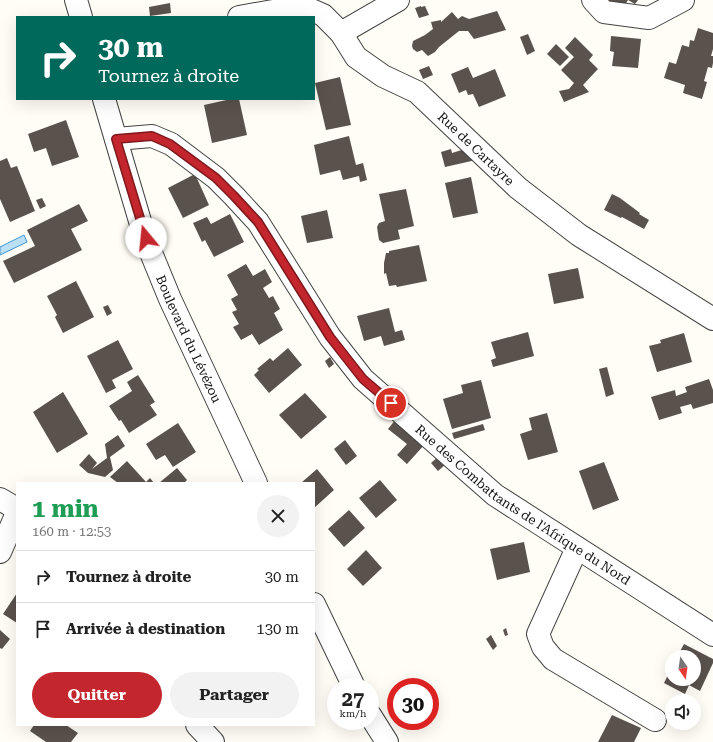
<!DOCTYPE html>
<html lang="fr">
<meta charset="utf-8">
<style>
body{margin:0;font-family:"Roboto Serif",serif;background:#f2f2f2;color:#222;height:100vh;display:flex;flex-direction:column;font-size:15px;white-space:nowrap}
*{box-sizing:border-box;margin:0}
p{font-size:13px;color:#767676}
.icon{flex:none;width:22px;height:22px;fill:none;stroke:currentColor;stroke-width:2;stroke-linecap:round;stroke-linejoin:round}
.map{position:relative;flex:1;overflow:hidden}
.sheet{position:absolute;left:16px;top:482px;width:299px;height:244px;display:flex;flex-direction:column;background:#fff;border-radius:0px;box-shadow:0 4px 16px #0002}
.sheet>*{flex:none}
.hud{position:absolute;left:16px;top:16px;width:299px;height:84px;border-radius:0px;box-shadow:0 4px 16px #0002;background:#00695c;color:#fff;overflow:hidden}
.needle{width:26px;rotate:167deg}
.buttons{position:absolute;left:665px;top:650px;display:grid;gap:8px}
.buttons a{display:grid;place-items:center;width:36px;height:36px;border-radius:50%;background:#fff;box-shadow:0 4px 16px #0002;font-size:20px}
.speed{position:absolute;left:327px;top:678px;display:flex;gap:8px;font-size:20px;font-weight:700;text-align:center}
.speed>*{display:grid;place-content:center;width:52px;height:52px;border-radius:50%;background:#fff;box-shadow:0 4px 16px #0002;line-height:1}
.speed small{font-size:10px;font-weight:400}
.speed .limit{border:6px solid #d22;background:#fff;color:#111}
.pin{position:absolute;display:grid;place-items:center;width:34px;height:34px;color:#fff;margin:-17px;border:2px solid #fff;border-radius:50%;box-shadow:0 1px 4px #0007}
.me{position:absolute;width:44px;margin:-22px;rotate:343deg;stroke-linejoin:round;filter:drop-shadow(0 0 3px #0008)}
.turn{display:flex;align-items:center;gap:14px;height:84px;padding:0 16px;font-size:18px}
.turn .icon{width:52px;height:52px;stroke-width:2.5}
.turn b{display:block;font-size:28px;line-height:34px}
.round{display:grid;place-items:center;flex:none;width:42px;height:42px;border-radius:21px;background:#f2f2f2}
.headline{display:flex;align-items:center;justify-content:space-between;height:68px;padding:0 16px}
h1{font-size:24px;font-weight:700;line-height:30px;color:#1e9e55}
.primary-button{display:flex;gap:8px;margin-top:auto;padding:8px 16px}
.primary-button a{flex:1;height:46px;border-radius:24px;background:#c4262e;color:#fff;font-size:16px;font-weight:700;line-height:46px;text-align:center}
.primary-button a+a{background:#f2f2f2;color:#222}
ul{padding:0;list-style:none}
li{display:flex;align-items:center;gap:12px;height:52px;padding:0 16px;border-top:1px solid #e0e0e0}
li div{flex:1}
li b{display:block;font-size:15px}
li em{font-style:normal}
.map>svg:first-child{display:block}
.water{fill:#b9e0f7;stroke:#3f96cf}
.building{fill:#5a524d}
.lines{fill:none;stroke-linecap:round;stroke-linejoin:round}
.street-casing{stroke:#444;stroke-width:24}
.street{stroke:#fff;stroke-width:22}
.route-casing{stroke:#7f191e;stroke-width:10}
.route{stroke:#c4262e;stroke-width:7}
.labels{text-anchor:middle;stroke-width:4;stroke-linejoin:round;paint-order:stroke}
.street-label{font-size:13px;fill:#111;stroke:#fff}
</style>
<div class="map">
<svg width="713" height="742" viewBox="0 0 713 742">
<rect width="100%" height="100%" fill="#fffdf5"/>
<polygon class="water" points="24,235 27,242 0,255 0,247"/>
<g class="building">
<polygon points="604,0 638,0 635,4 628,0 625,5 616,7"/>
<polygon points="170,3 171,13 150,16 149,7"/>
<polygon points="421,6 421,7 425,6 429,15 419,18 415,8"/>
<polygon points="497,11 506,30 474,39 468,31 459,31 439,47 435,52 428,56 422,50 417,52 413,49 412,46 413,41 425,35 433,29 431,22 441,20 441,22 452,12 458,19 462,16 469,19"/>
<polygon points="698,28 713,33 713,49 711,56 713,56 713,63 712,68 708,67 704,81 707,82 702,99 683,93 685,85 664,78 669,62 676,64 682,45 689,47 690,40 694,41"/>
<polygon points="528,34 535,51 527,55 520,37"/>
<polygon points="611,36 641,39 638,68 612,66 614,52 610,51"/>
<polygon points="575,37 593,55 589,60 598,69 583,85 589,92 564,102 559,91 569,89 574,83 561,70 574,57 565,48"/>
<polygon points="556,44 569,57 560,66 547,54"/>
<polygon points="429,66 433,75 423,79 419,70"/>
<polygon points="468,67 473,78 495,69 506,96 479,107 473,94 468,95 466,90 459,93 451,74"/>
<polygon points="340,77 351,125 326,130 315,83"/>
<polygon points="231,99 239,99 247,135 212,143 204,105"/>
<polygon points="66,120 79,157 52,166 46,148 34,152 28,134"/>
<polygon points="349,136 356,165 363,163 367,180 360,182 359,176 343,180 340,170 320,175 314,145"/>
<polygon points="451,149 452,153 465,149 476,160 445,167 441,152"/>
<polygon points="7,158 11,168 17,166 35,211 10,222 0,199 0,161"/>
<polygon points="195,174 209,205 183,218 168,188"/>
<polygon points="471,177 478,213 453,218 445,183"/>
<polygon points="406,189 414,226 398,230 400,239 383,243 379,240 377,227 379,223 385,221 379,194"/>
<polygon points="612,194 620,198 640,213 639,214 649,220 644,229 622,217 621,218 604,210"/>
<polygon points="42,198 46,206 40,209 36,200"/>
<polygon points="79,204 88,221 71,229 82,250 14,283 3,261 35,246 27,230"/>
<polygon points="327,210 333,238 307,243 301,216"/>
<polygon points="230,214 244,242 214,257 205,240 202,242 193,223 207,217 211,224"/>
<polygon points="419,245 427,281 397,287 396,285 389,286 386,273 384,274 384,263 386,253 389,253 389,251"/>
<polygon points="246,264 253,276 265,269 272,282 263,288 269,298 273,296 280,309 274,313 283,330 259,345 252,334 241,340 233,327 239,324 232,312 237,310 231,299 238,295 227,275"/>
<polygon points="578,268 584,298 554,304 548,274"/>
<polygon points="76,281 94,317 63,333 55,317 57,315 47,296"/>
<polygon points="108,305 112,313 107,316 103,307"/>
<polygon points="389,308 395,332 402,330 405,340 384,346 381,336 364,341 357,316"/>
<polygon points="528,332 534,356 493,367 491,360 496,358 491,342"/>
<polygon points="684,333 692,362 657,372 649,346 661,343 660,340"/>
<polygon points="118,340 133,369 112,380 116,388 106,393 87,356"/>
<polygon points="288,348 302,365 269,393 254,375 259,370 257,369 270,358 273,361"/>
<polygon points="330,357 334,364 329,368 325,361"/>
<polygon points="607,367 614,394 606,397 599,369"/>
<polygon points="138,375 155,402 150,405 157,415 129,433 121,420 119,421 109,406 132,391 127,382"/>
<polygon points="709,379 713,390 713,403 693,409 691,404 680,407 682,413 659,420 651,397 675,390 676,396 687,392 685,387"/>
<polygon points="481,380 491,418 452,429 443,399 463,393 461,385"/>
<polygon points="63,392 88,434 57,453 33,412"/>
<polygon points="305,393 327,417 301,439 279,415"/>
<polygon points="547,413 558,452 528,460 520,434 532,430 529,418"/>
<polygon points="396,419 425,444 407,464 397,455 407,444 388,429"/>
<polygon points="178,423 196,452 173,467 165,455 156,460 146,444"/>
<polygon points="483,424 485,430 454,439 452,433"/>
<polygon points="118,435 125,446 110,457 113,470 105,477 88,473 79,465 89,454 97,463 92,469 107,458 105,444"/>
<polygon points="345,440 357,456 346,465 334,449"/>
<polygon points="439,456 446,464 438,471 431,463"/>
<polygon points="127,461 146,482 150,478 154,483 118,483 110,477"/>
<polygon points="604,462 619,500 593,510 579,471"/>
<polygon points="177,468 187,480 184,483 159,483"/>
<polygon points="317,469 334,490 314,508 314,483 301,483"/>
<polygon points="380,480 397,500 376,518 359,498"/>
<polygon points="349,510 365,528 344,547 328,529"/>
<polygon points="524,542 530,572 497,580 490,549"/>
<polygon points="366,550 382,568 363,586 347,569"/>
<polygon points="17,593 17,623 3,614"/>
<polygon points="506,628 508,635 505,636 503,630"/>
<polygon points="0,630 10,639 2,649 0,648"/>
<polygon points="491,635 497,646 493,650 486,639"/>
<polygon points="684,644 713,659 713,663 700,691 689,685 685,694 664,683 672,667 672,679 694,679 694,657 677,657"/>
<polygon points="612,715 641,728 634,742 598,742"/>
<polygon points="34,725 66,725 78,733 71,742 46,742 30,731"/>
</g>
<g class="lines">
<g class="street-casing">
<g id="street">
<polyline points="76,0 81,17"/>
<polyline points="593,0 604,12 649,18 683,0"/>
<path id="s1" d="M239,17L302,6L323,15L341,33L356,57L383,76L417,92L518,188L579,235L713,319"/>
<polyline points="341,33 398,0"/>
<path id="s2" d="M104,99L145,238L170,299L256,483"/>
<path id="s3" d="M116,139L152,136L171,144L216,178L234,196L258,222L330,337L363,379L495,495L713,635"/>
<polyline points="0,499 17,509"/>
<polyline points="577,548 538,634 543,647 553,659 655,720"/>
<polyline points="0,552 17,513"/>
<polyline points="314,604 354,687"/>
<polyline points="370,715 387,742"/>
<polyline points="197,725 213,742"/>
</g>
</g>
<use href="#street" class="street"/>
</g>
<g class="lines">
<g class="route-casing">
<polyline id="route" points="146,238 116,139 152,136 170,144 216,178 234,196 258,222 330,337 363,379 391,403"/>
</g>
<use href="#route" class="route"/>
</g>
<g class="labels">
<g class="street-label">
<text dy="5" stroke="none"><textPath href="#s1" startOffset="293">Rue de Cartayre</textPath></text>
<text dy="5" stroke="none"><textPath href="#s2" startOffset="255">Boulevard du Lévézou</textPath></text>
<text dy="5" stroke="none"><textPath href="#s3" startOffset="567">Rue des Combattants de l'Afrique du Nord</textPath></text>
</g>
</g>
</svg>
<div class="buttons">
<a><svg class="needle" viewBox="-14 -14 28 28"><path d="M0-13l5 13h-10z" fill="#e53935"/><path d="M0 13l5-13h-10z" fill="#767676"/></svg></a>
<a><svg class="icon" aria-label="sound" viewBox="0 0 24 24"><path d="M4 9h4l5-4v14l-5-4H4zM17 9q2 3 0 6"/></svg></a>
</div>
<div class="speed"><div>27<small>km/h</small></div><div class="limit">30</div></div>
<div class="pin" style="left:391px;top:403px;background:#d93025"><svg class="icon" aria-label="arrive" viewBox="0 0 24 24"><path d="M6 21V4h12l-3 4 3 4H6"/></svg></div>
<svg class="me" style="left:146px;top:238px" viewBox="-20 -20 40 40"><circle r="19" fill="#fff"/><path d="M0-13L10 11 0 6-10 11z" fill="#c4262e"/></svg>
<div class="hud">
<div class="turn"><svg class="icon" aria-label="right" viewBox="0 0 24 24"><path d="M7 20v-9h11M14 6l5 5-5 5"/></svg><div><b>30 m</b>Tournez à droite</div></div>
</div>
<section class="sheet">
<div class="headline"><div><h1>1 min</h1><p>160 m · 12:53</p></div><a class="round"><svg class="icon" aria-label="close" viewBox="0 0 24 24"><path d="M6 6l12 12M18 6L6 18"/></svg></a></div>
<ul>
<li><svg class="icon" aria-label="right" viewBox="0 0 24 24"><path d="M7 20v-9h11M14 6l5 5-5 5"/></svg><div><b>Tournez à droite</b></div><em>30 m</em></li>
<li><svg class="icon" aria-label="arrive" viewBox="0 0 24 24"><path d="M6 21V4h12l-3 4 3 4H6"/></svg><div><b>Arrivée à destination</b></div><em>130 m</em></li>
</ul>
<div class="primary-button"><a>Quitter</a><a>Partager</a></div>
</section>
</div>
